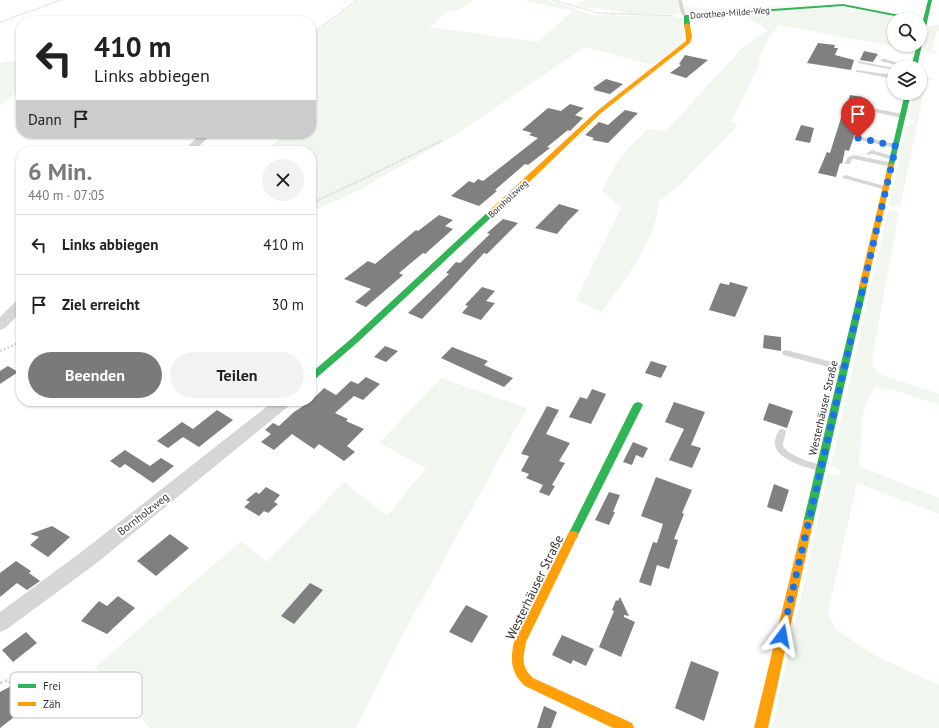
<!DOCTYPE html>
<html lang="de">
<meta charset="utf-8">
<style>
body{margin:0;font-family:"PT Sans",sans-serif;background:#f2f2f2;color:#222;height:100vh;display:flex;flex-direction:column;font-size:15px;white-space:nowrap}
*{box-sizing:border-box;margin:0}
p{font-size:13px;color:#767676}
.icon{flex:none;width:22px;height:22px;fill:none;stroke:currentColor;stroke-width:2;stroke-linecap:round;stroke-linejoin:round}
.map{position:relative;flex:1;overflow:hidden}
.details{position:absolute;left:16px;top:146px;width:300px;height:260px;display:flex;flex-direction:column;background:#fff;border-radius:16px;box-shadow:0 1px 3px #0004}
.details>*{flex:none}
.top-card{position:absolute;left:16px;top:16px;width:300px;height:122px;border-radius:16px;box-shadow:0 1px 3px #0004;background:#fff;color:#222;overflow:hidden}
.controls{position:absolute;left:887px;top:12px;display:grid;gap:8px}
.controls a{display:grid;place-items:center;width:40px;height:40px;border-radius:50%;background:#fff;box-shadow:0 1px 3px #0004;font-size:20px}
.pin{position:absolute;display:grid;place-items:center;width:34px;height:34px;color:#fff;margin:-41px -17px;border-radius:50% 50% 50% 0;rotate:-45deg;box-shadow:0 0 4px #0007}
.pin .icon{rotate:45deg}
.me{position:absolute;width:44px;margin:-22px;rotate:13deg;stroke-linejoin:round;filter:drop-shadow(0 0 3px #0008)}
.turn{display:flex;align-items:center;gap:14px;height:84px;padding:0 12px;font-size:18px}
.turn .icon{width:52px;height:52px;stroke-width:2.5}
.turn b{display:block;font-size:28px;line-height:34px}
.then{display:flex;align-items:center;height:38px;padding:0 12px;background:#0003;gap:8px;font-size:15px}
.round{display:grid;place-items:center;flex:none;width:42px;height:42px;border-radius:21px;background:#f2f2f2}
.headline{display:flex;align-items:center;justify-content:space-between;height:68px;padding:0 12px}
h1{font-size:24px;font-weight:600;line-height:30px;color:#7a7a7a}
.primary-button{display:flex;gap:8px;margin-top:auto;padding:8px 12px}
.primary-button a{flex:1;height:46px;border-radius:24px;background:#7a7a7a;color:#fff;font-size:16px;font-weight:600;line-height:46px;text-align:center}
.primary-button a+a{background:#f2f2f2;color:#222}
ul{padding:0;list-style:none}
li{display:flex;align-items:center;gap:12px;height:60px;padding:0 12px;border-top:1px solid #e0e0e0}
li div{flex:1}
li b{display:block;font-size:15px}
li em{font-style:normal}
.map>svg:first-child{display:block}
.green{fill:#f1f6ee}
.building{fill:#808080}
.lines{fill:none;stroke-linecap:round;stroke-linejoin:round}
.path-far3{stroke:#d6d6d6;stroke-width:1.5;stroke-dasharray:1 1;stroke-linecap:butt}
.path-far2{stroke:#d6d6d6;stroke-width:2;stroke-dasharray:1.5 1.5;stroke-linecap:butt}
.path-far1{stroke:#d6d6d6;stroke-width:2.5;stroke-dasharray:2 2;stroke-linecap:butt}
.path{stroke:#d6d6d6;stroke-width:3;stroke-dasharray:2.5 2.5;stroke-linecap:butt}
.lane{fill:#d6d6d6;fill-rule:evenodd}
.street{fill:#d6d6d6;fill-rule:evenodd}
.fast{fill:#30b455;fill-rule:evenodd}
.slow{fill:#ff9f0a;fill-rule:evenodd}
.route{stroke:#1a73e8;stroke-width:7;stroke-dasharray:0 12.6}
.labels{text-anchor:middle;stroke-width:4;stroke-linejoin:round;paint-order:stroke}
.far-street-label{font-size:9px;fill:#323232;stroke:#fff}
.street-label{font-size:11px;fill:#323232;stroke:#fff}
.near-street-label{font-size:13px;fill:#323232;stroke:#fff}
.key{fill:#fff;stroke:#c2c2c2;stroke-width:1}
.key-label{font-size:11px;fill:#323232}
</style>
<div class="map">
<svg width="939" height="728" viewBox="0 0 939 728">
<rect width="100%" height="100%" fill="#fff"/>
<g class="green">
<polygon points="361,0 473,0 459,10 449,11 429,27 537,42 573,11 522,0 545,0 557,2 591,15 678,17 682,18 684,43 652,65 585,47 455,135 361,189 311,212 311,151 266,151 285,133 311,133 311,35"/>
<polygon points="585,0 678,0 680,14 629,14 600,8 587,8 577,5"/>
<polygon points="918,0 920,0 916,17 856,6 831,4 693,14 685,12 684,4 689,7 700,9 832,4 856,5 913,16 916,15 919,2"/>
<path d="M837,7L855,10L842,13L856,11L876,12L909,19H894V45H908L907,49L779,25L766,42L760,56L758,67L731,121L738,125L678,187L659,201C655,244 625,278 602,312L576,300L621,208L602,190L620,157L648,129L665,132L744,46L768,30L739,13Z"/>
<polygon points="933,25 939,25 939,31 937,31 932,49 938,54 922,51 929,26"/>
<polygon points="21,59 21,90 0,105 0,63"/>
<polygon points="920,76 936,79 928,80 923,96 900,207 889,205 906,126 909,126 910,123 914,124 914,121 910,120 911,118 908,117 914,93 920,93"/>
<polygon points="888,210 899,212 871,364 879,374 939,394 939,405 891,389 874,388 863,413 859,466 939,498 939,514 857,483 828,612 835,629 876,656 939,685 939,728 772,728 828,474 839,476 842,471 831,465"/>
<polygon points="441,378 527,408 401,638 356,728 150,728 95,667 241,541 267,562 344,482 387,516 426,468 379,443"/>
</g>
<g class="building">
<polygon points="818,43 835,45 834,48 838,48 835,55 854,60 851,70 807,63"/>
<polygon points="864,51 878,54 873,62 860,60"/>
<polygon points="685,55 708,60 686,78 670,73 681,65 679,64"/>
<polygon points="606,79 623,84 610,94 594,90 595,89 593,88"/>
<polygon points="850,95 863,97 853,127 857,128 849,151 845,150 842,164 840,163 836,177 818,173 827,152 830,153 845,105 847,105"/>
<polygon points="570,104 584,108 575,115 583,118 570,131 568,130 547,147 550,148 528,165 525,164 495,190 497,191 479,206 451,196 469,181 474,183 478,179 483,181 538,138 529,135 532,133 522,130 548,108 561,111"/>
<polygon points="625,110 638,113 608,143 592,140 594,138 585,135 599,122 608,125"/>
<polygon points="801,125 814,128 810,143 795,140"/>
<polygon points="559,204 579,210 568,221 557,234 535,228"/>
<polygon points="439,215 453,220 445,226 453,229 425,254 423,253 399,273 403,275 366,307 355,302 371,289 344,279 368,261 375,264 416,230 418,231"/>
<polygon points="503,219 518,223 487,254 484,253 449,291 422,319 408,313 449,274 446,273 456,262 460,263 490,234 487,233"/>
<polygon points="730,282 748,287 735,317 709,310 720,283 729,285"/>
<polygon points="482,287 495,291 486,301 495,303 481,320 462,313 468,306 465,305"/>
<polygon points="764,335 781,337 781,351 763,348"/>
<polygon points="385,346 398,351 386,362 374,357"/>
<polygon points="452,347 488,361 484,365 513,378 504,387 441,358"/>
<polygon points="651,361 667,366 661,378 645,373"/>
<polygon points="8,366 18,372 0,384 0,371"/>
<polygon points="366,377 380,384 363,400 354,396 335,413 348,419 346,421 364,429 347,446 355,452 344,461 319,444 314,449 292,434 274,450 261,442 271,434 265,430 273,423 279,426 294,412 311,401 324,388 336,395 351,381 358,384"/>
<polygon points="592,389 606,394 591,424 569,417 580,397 587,399"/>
<polygon points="674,402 705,412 691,445 701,448 692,468 669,460 684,429 665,422"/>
<polygon points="769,403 793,411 787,428 763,420"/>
<polygon points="547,406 559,410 546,434 570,443 559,461 565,463 552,485 555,486 549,496 539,492 543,485 526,478 529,474 521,471 529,456 521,454"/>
<polygon points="217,410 233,420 199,447 183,437 168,448 157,441 182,422 193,429"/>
<polygon points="633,442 648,448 643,458 636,455 632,465 623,462"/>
<polygon points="125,450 150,466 161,458 174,466 153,483 125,464 120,468 110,461"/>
<polygon points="656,477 692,490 682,513 684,514 674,539 678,540 669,569 657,565 651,586 639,582 653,542 657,543 663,524 641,516"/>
<polygon points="774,484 789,490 782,512 767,507"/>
<polygon points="266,487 280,495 274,502 278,504 268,513 264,511 259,516 244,507 250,502 246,500 256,492 259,494"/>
<polygon points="609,492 620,495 613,512 615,512 609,525 595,520"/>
<polygon points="52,526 70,537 48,557 30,545 39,537 30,534"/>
<polygon points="170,534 189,548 156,576 137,561"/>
<polygon points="16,561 31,571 29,573 40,581 27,590 17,583 0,597 0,573"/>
<polygon points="310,583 323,590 294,624 281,616"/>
<polygon points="118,596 135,608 107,634 81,621 99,601 107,606"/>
<polygon points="620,597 629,616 624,615 624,617 635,622 621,657 599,647 614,611 612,610 616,600 618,601"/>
<polygon points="466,605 488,616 472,643 449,632"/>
<polygon points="26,632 37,643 13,662 2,650"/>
<polygon points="562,635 594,649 586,666 573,660 571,664 552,655"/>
<polygon points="691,661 719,672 704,721 675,708"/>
<polygon points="15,684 29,699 15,711 18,714 0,728 0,692"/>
<polygon points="544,706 557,712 551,728 537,728"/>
</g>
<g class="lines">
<g class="path-far3">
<polyline points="553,0 598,13 675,16"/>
<polyline points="0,22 61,0"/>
<polyline points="311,34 358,0"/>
</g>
<polyline class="path-far2" points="311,204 443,140"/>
<g class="path-far1">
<polyline points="0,351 21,342"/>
<polyline points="250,401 258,406"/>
</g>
<polyline class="path" points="0,683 8,680 11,684"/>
<g class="lane">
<polygon points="678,0 682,0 685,13 688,16 688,17 684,17 681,13"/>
<polygon points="881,59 885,59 911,67 903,67 881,61"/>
<polygon points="858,61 894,68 894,70 858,63"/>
<polygon points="856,70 894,75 894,79 858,72 856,72"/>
<polygon points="866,107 903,114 906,116 903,118 864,110 864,108"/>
<polygon points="858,136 896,144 899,146 896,148 856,139 855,138"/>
<polygon points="872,150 895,157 896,158 893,160 873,154 867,155 867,153"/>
<polygon points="854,155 892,163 895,165 892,167 854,159 852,159 850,164 846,164 845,163 848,157"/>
<polygon points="845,175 888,187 889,188 886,190 843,178 842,177"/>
<polygon points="786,350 847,366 848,368 844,371 783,355 782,353 783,351"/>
<path d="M782,429L785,430L786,432C785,436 783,441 783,445C785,455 814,463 823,466L825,468L823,470L820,471C808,468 777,460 775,445C774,441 777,434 779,430Z"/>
</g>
<g class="street">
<polygon points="202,133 213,133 194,151 183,151"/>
<polygon points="21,300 21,312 5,328 0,330 0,317 16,301"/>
<polygon points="274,401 292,401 290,405 98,562 7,629 0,632 0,612 84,550"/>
</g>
<g class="fast">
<polygon points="928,0 932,0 917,67 911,67 917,45 920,45 920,32"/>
<polygon points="843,4 920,19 910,19 843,6 689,17 690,25 687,27 684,25 684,16 686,15"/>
<polygon points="905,93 911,93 894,165 891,167 888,165"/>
<polygon points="491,209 494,209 498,211 358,342 314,380 311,381 311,373 352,338"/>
<polygon points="860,284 866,284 867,286 813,523 812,526 808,527 804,526 803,523"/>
<polygon points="638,402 641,403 643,405 578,535 577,538 573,539 569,538 568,535 633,405 635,403"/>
</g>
<g class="slow">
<polygon points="687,23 690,25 692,37 690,43 601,113 497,213 491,213 491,209 597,111 686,41 686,37 684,25"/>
<polygon points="891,163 894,165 867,286 863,288 859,286 888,165"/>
<polygon points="808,519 812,520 813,523 768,728 754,728 803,523 804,520"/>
<path d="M573,531L577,532L578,535L526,642C523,659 521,666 533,678L632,723L634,728H613L525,686C511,673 510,660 514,642L569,532Z"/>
</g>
</g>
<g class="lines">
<polyline class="route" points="782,636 896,146 858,138"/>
</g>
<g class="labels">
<g class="far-street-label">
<text transform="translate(730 13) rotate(-4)" y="3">Dorothea-Milde-Weg</text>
<text transform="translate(508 199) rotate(-43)" y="3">Bornholzweg</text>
</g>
<g class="street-label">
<text transform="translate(823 408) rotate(-77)" y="4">Westerhäuser Straße</text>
<text transform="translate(143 514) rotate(-38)" y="4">Bornholzweg</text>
</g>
<g class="near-street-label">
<text transform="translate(534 587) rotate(-64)" y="5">Westerhäuser Straße</text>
</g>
</g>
<rect x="10" y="672" width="132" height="46" rx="6" class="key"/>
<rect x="18" y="684" width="18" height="4" fill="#30b455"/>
<rect x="18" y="702" width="18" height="4" fill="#ff9f0a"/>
<g class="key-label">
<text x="43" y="690">Frei</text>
<text x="43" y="708">Zäh</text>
</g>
</svg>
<div class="controls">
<a><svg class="icon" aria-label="search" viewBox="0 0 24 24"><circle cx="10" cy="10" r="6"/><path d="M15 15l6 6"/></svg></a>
<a><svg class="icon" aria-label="layers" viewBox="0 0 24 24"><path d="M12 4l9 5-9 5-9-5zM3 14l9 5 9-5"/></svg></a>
</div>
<div class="pin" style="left:858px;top:138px;background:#d93025"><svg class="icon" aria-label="arrive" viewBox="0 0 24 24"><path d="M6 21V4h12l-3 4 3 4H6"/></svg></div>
<svg class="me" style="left:782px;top:636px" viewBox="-20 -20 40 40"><path d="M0-17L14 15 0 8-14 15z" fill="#1a73e8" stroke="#fff" stroke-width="4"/></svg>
<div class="top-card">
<div class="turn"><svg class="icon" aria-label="left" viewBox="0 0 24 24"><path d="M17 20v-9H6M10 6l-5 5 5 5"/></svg><div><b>410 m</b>Links abbiegen</div></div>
<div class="then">Dann<svg class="icon" aria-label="arrive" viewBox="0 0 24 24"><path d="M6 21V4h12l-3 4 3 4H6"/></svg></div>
</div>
<section class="details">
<div class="headline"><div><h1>6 Min.</h1><p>440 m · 07:05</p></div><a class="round"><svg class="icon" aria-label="close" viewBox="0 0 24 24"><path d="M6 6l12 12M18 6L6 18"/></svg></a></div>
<ul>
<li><svg class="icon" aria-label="left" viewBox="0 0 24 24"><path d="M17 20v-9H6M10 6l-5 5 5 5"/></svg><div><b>Links abbiegen</b></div><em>410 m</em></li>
<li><svg class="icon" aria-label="arrive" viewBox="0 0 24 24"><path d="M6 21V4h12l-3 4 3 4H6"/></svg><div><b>Ziel erreicht</b></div><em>30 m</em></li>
</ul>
<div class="primary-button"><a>Beenden</a><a>Teilen</a></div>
</section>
</div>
